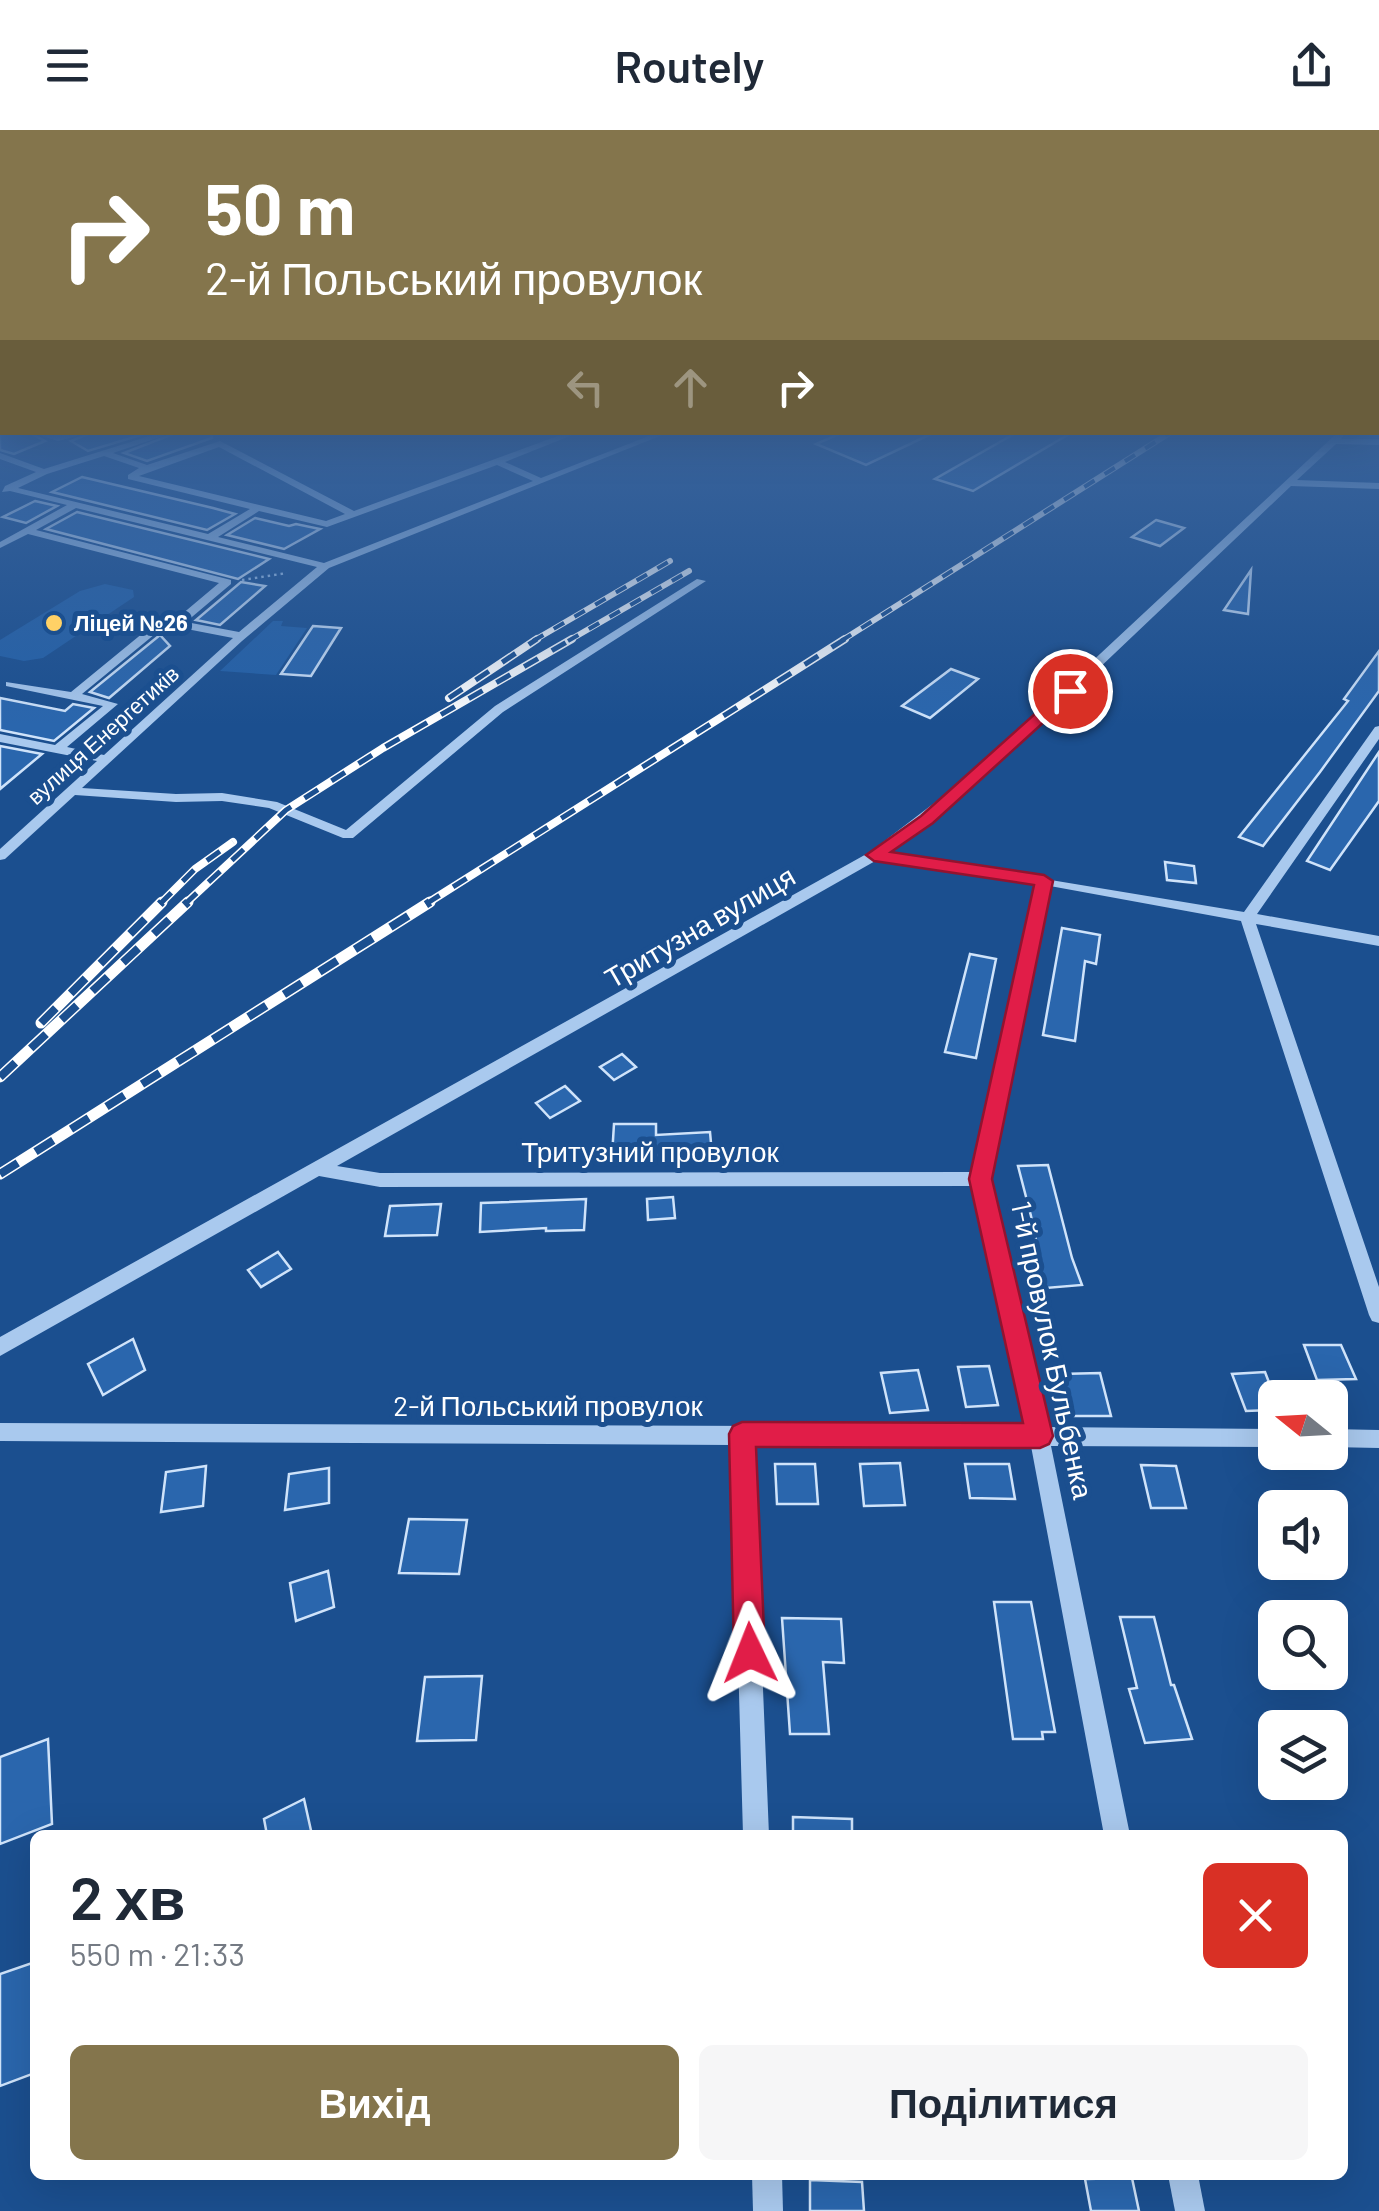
<!DOCTYPE html>
<html lang="uk">
<meta charset="utf-8">
<style>
body{margin:0;font-family:Barlow,sans-serif;background:#f6f6f7;color:#1f2937;height:100vh;display:flex;flex-direction:column;font-size:38px;white-space:nowrap}
*{box-sizing:border-box;margin:0}
p{font-size:32px;color:#747a83}
.icon{flex:none;width:55px;height:55px;fill:none;stroke:currentColor;stroke-width:2;stroke-linecap:round;stroke-linejoin:round}
.map{position:relative;flex:1;overflow:hidden}
.sheet{position:absolute;left:30px;top:1700px;width:1318px;height:350px;display:flex;flex-direction:column;background:#fff;border-radius:15px;box-shadow:0 10px 40px #0002}
.sheet>*{flex:none}
.hud{position:absolute;left:0px;top:0px;width:1380px;height:305px;box-shadow:0 10px 40px #0002;background:#84754c;color:#fff;overflow:hidden}
.needle{width:65px;rotate:288deg}
.fabs{position:absolute;left:1258px;top:1250px;display:grid;gap:20px}
.fabs a{display:grid;place-items:center;width:90px;height:90px;border-radius:15px;background:#fff;box-shadow:0 10px 40px #0002;font-size:50px}
.pin{position:absolute;display:grid;place-items:center;width:85px;height:85px;color:#fff;margin:-42px;border:5px solid #fff;border-radius:50%;box-shadow:0 2px 10px #0007}
.me{position:absolute;width:110px;margin:-55px;rotate:358deg;stroke-linejoin:round;filter:drop-shadow(0 0 8px #0008)}
.turn{display:flex;align-items:center;gap:35px;height:210px;padding:0 40px;font-size:45px}
.turn .icon{width:130px;height:130px;stroke-width:2.5}
.turn b{display:block;font-size:70px;line-height:85px}
.lanes{display:flex;align-items:center;height:95px;padding:0 40px;background:#0003;justify-content:center;gap:50px;direction:ltr}
.lanes .off{opacity:.35}
.round{display:grid;place-items:center;flex:none;width:105px;height:105px;border-radius:15px;background:#f6f6f7}
.head{display:flex;align-items:center;justify-content:space-between;height:170px;padding:0 40px}
h1{font-size:60px;font-weight:600;line-height:75px}
.cta{display:flex;gap:20px;margin-top:auto;padding:20px 40px}
.cta a{flex:1;height:115px;border-radius:15px;background:#84754c;color:#fff;font-size:40px;font-weight:600;line-height:115px;text-align:center}
.cta a+a{background:#f6f6f7;color:#1f2937}
header{display:flex;justify-content:space-between;align-items:center;height:130px;padding:0 40px;background:#fff;font-size:45px;font-weight:600}
.map>svg:first-child{display:block}
.green{fill:#2461a8}
.building{fill:#2a66ad;stroke:#cfe3fa;stroke-width:2.5}
.lines{fill:none;stroke-linecap:round;stroke-linejoin:round}
.path{stroke:#a9c9ee;stroke-width:2.5;stroke-dasharray:2.5 4;stroke-linecap:butt}
.minor{fill:#a9c9ee;fill-rule:evenodd}
.rail-far2-casing{stroke:#fff;stroke-width:6}
.rail-far1-casing{stroke:#fff;stroke-width:8}
.rail-casing{stroke:#fff;stroke-width:11}
.rail-far2{stroke:#1b4f8f;stroke-width:4;stroke-dasharray:12;stroke-linecap:butt}
.rail-far1{stroke:#1b4f8f;stroke-width:5;stroke-dasharray:16;stroke-linecap:butt}
.rail{stroke:#1b4f8f;stroke-width:8;stroke-dasharray:21;stroke-linecap:butt}
.route{fill:#e11d48;stroke:#92132f;stroke-width:2.5}
.poi-dot{fill:#ffd166;stroke:#1b4f8f;stroke-width:4}
.labels{text-anchor:middle;stroke-width:10;stroke-linejoin:round;paint-order:stroke}
.far-poi-label{font-size:22px;font-weight:bold;fill:#fff;stroke:#1b4f8f;text-anchor:start}
.far-street-label{font-size:22px;fill:#fff;stroke:#1b4f8f}
.street-label{font-size:28px;fill:#fff;stroke:#1b4f8f}
</style>
<header><svg class="icon" aria-label="menu" viewBox="0 0 24 24"><path d="M4 6h16M4 12h16M4 18h16"/></svg>Routely<svg class="icon" aria-label="share" viewBox="0 0 24 24"><path d="M12 15V3M7 8l5-5 5 5M5 13v7h14v-7"/></svg></header>
<div class="map">
<svg width="1379" height="2081" viewBox="0 0 1379 2081">
<rect width="100%" height="100%" fill="#1b4f8f"/>
<g class="green">
<polygon points="105,454 133,460 134,467 43,528 24,531 0,526 0,510 80,461"/>
<polygon points="273,491 283,491 281,496 307,498 276,545 220,541"/>
</g>
<g class="building">
<polygon points="0,304 32,304 45,311 14,324 0,320"/>
<polygon points="88,304 144,304 88,321 71,311"/>
<polygon points="173,304 211,304 212,308 147,331 124,323"/>
<polygon points="839,304 931,304 866,335 816,314"/>
<polygon points="1014,304 1069,304 973,361 935,349"/>
<polygon points="82,347 213,378 235,384 207,400 52,362"/>
<polygon points="35,371 57,376 26,393 3,387"/>
<polygon points="77,382 269,429 238,449 46,399"/>
<polygon points="255,388 289,396 296,394 320,399 284,419 227,405"/>
<polygon points="1156,390 1184,398 1160,416 1132,407"/>
<polygon points="1251,440 1248,484 1224,480"/>
<polygon points="241,452 265,456 220,495 196,490"/>
<polygon points="313,496 341,498 311,546 281,544"/>
<polygon points="160,505 170,516 109,568 90,562"/>
<polygon points="1379,521 1379,561 1320,642 1263,716 1239,707 1348,571 1344,569"/>
<polygon points="951,539 978,549 930,588 902,576"/>
<polygon points="0,568 65,581 73,574 94,578 54,611 0,600"/>
<polygon points="0,616 42,624 0,659"/>
<polygon points="1379,622 1379,671 1330,740 1307,731"/>
<polygon points="1165,732 1194,736 1196,753 1167,750"/>
<polygon points="1062,798 1100,805 1096,834 1085,831 1075,911 1043,905"/>
<polygon points="970,824 996,829 976,928 945,922"/>
<polygon points="622,924 636,937 614,950 600,937"/>
<polygon points="565,956 580,971 550,988 536,973"/>
<polygon points="614,994 656,994 656,1005 710,1002 712,1024 612,1026"/>
<polygon points="1048,1035 1072,1128 1082,1155 1046,1158 1037,1130 1040,1130 1031,1086 1018,1036"/>
<polygon points="673,1067 675,1088 648,1090 647,1069"/>
<polygon points="586,1069 584,1100 546,1101 546,1098 480,1102 481,1073"/>
<polygon points="441,1074 437,1105 385,1106 390,1076"/>
<polygon points="278,1122 291,1139 261,1157 248,1140"/>
<polygon points="133,1209 145,1240 103,1265 88,1234"/>
<polygon points="1304,1215 1341,1215 1356,1249 1317,1250"/>
<polygon points="989,1236 998,1275 966,1277 958,1237"/>
<polygon points="918,1240 928,1280 890,1283 881,1243"/>
<polygon points="1265,1242 1275,1268 1275,1280 1246,1281 1232,1244"/>
<polygon points="1100,1243 1111,1286 1070,1286 1060,1244"/>
<polygon points="900,1333 905,1375 864,1376 860,1334"/>
<polygon points="775,1334 815,1334 818,1374 777,1374"/>
<polygon points="965,1334 1009,1334 1015,1369 970,1368"/>
<polygon points="1141,1335 1176,1336 1186,1378 1151,1378"/>
<polygon points="206,1336 203,1376 161,1382 166,1342"/>
<polygon points="329,1338 329,1373 285,1380 289,1344"/>
<polygon points="409,1389 467,1390 459,1444 399,1443"/>
<polygon points="328,1441 334,1477 296,1491 290,1453"/>
<polygon points="994,1472 1031,1472 1055,1602 1042,1602 1043,1609 1013,1609"/>
<polygon points="1120,1487 1154,1487 1171,1555 1174,1555 1192,1609 1145,1613 1129,1559 1137,1558"/>
<polygon points="782,1488 841,1489 844,1533 823,1532 829,1604 790,1604"/>
<polygon points="482,1546 476,1610 417,1611 425,1547"/>
<polygon points="48,1609 52,1694 0,1714 0,1627"/>
<polygon points="304,1669 312,1705 267,1705 264,1689"/>
<polygon points="793,1687 852,1689 852,1705 793,1705"/>
<polygon points="35,1832 35,1943 0,1956 0,1844"/>
<polygon points="1132,2048 1139,2081 1091,2081 1085,2049"/>
<polygon points="810,2050 862,2052 864,2081 810,2081"/>
</g>
<g class="lines">
<polyline class="path" points="242,450 287,443"/>
<g class="minor">
<polygon points="36,304 84,304 58,311"/>
<path d="M156,304H169L113,323L147,335L220,311L354,381L563,304H575L505,332L541,348L654,304H665L329,438L242,511L82,658L176,664L222,663L277,672L346,700L495,576L697,449L706,451L503,582L353,708H343L269,678L222,671L176,672L75,665L5,729L0,730V719L97,631L0,612V604L55,615L103,576L6,556V552L71,562L160,489L175,490L219,453L28,404L0,418V412L67,375L10,361L2,362L5,356L36,342L0,329V323L44,339ZM219,317L345,384L326,391L139,346ZM104,326L139,338L128,345V349L250,379L208,404L18,358L47,344ZM497,335L533,351L324,433L218,407L259,381L327,397ZM76,378L317,437L239,502L186,492L231,454V450L36,400ZM166,495L233,508L104,625L67,617L118,574L82,564Z"/>
<path d="M1336,304H1345L1341,309H1379V315L1336,314L1297,350L1379,353V359L1291,356L977,654L887,723L1244,782L1375,597L1379,596V609L1257,784L1379,806V816L1256,794L1379,1157V1193L1372,1191L1369,1185L1241,791L1050,756L989,1049L1047,1297L1275,1299V1317L1051,1316L1130,1705H1104L1031,1316L753,1315L769,1705H743L732,1315L0,1311V1293L1027,1297L973,1056L380,1057L319,1046L0,1226V1207L870,722L967,648ZM877,730L1036,754L973,1042L380,1043L337,1036Z"/>
<polygon points="1330,1299 1379,1300 1379,1318 1330,1317"/>
<polygon points="752,2045 782,2045 783,2081 753,2081"/>
<polygon points="1168,2045 1198,2045 1205,2081 1175,2081"/>
</g>
<g class="rail-far2-casing">
<g id="rail-far2">
<polyline points="533,511 670,431"/>
<polyline points="568,511 689,441"/>
<polyline points="841,511 1168,304"/>
</g>
</g>
<g class="rail-far1-casing">
<g id="rail-far1">
<polyline points="449,568 537,509"/>
<polyline points="160,774 195,739 233,712"/>
<polyline points="185,774 286,680 383,618 572,509"/>
<polyline points="426,774 845,509"/>
</g>
</g>
<g class="rail-casing">
<g id="rail">
<polyline points="41,893 162,772"/>
<polyline points="0,947 188,772"/>
<polyline points="0,1044 430,772"/>
</g>
</g>
<use href="#rail-far2" class="rail-far2"/>
<use href="#rail-far1" class="rail-far1"/>
<use href="#rail" class="rail"/>
</g>
<linearGradient id="sky" x2="0" y2="1"><stop stop-color="#0f2b4f"/><stop offset="0.51" stop-color="#39639b"/><stop offset="1" stop-color="#39639b" stop-opacity="0"/></linearGradient>
<rect width="1379" height="595" fill="url(#sky)"/>
<polygon class="route" points="1065,557 1078,561 933,693 891,722 1044,745 1053,751 992,1049 1053,1306 1049,1314 1040,1318 756,1317 765,1523 760,1534 750,1538 739,1534 734,1523 729,1304 733,1296 742,1292 1023,1293 969,1049 1034,755 874,731 866,725 921,686"/>
<circle class="poi-dot" cx="54" cy="493" r="10"/>
<g class="labels">
<g class="far-poi-label">
<text x="74" y="501">Ліцей №26</text>
</g>
<g class="far-street-label">
<text transform="translate(103 605) rotate(-42)" y="8">вулиця Енергетиків</text>
</g>
<g class="street-label">
<text transform="translate(700 797) rotate(-30)" y="10">Тритузна вулиця</text>
<text x="650" y="1032">Тритузний провулок</text>
<text transform="translate(1052 1220) rotate(78)" y="10">1-й провулок Бульбенка</text>
<text x="548" y="1286">2-й Польський провулок</text>
</g>
</g>
</svg>
<div class="fabs">
<a><svg class="needle" viewBox="-14 -14 28 28"><path d="M0-13l5 13h-10z" fill="#e53935"/><path d="M0 13l5-13h-10z" fill="#747a83"/></svg></a>
<a><svg class="icon" aria-label="sound" viewBox="0 0 24 24"><path d="M4 9h4l5-4v14l-5-4H4zM17 9q2 3 0 6"/></svg></a>
<a><svg class="icon" aria-label="search" viewBox="0 0 24 24"><circle cx="10" cy="10" r="6"/><path d="M15 15l6 6"/></svg></a>
<a><svg class="icon" aria-label="layers" viewBox="0 0 24 24"><path d="M12 4l9 5-9 5-9-5zM3 14l9 5 9-5"/></svg></a>
</div>
<div class="pin" style="left:1070px;top:561px;background:#d93025"><svg class="icon" aria-label="arrive" viewBox="0 0 24 24"><path d="M6 21V4h12l-3 4 3 4H6"/></svg></div>
<svg class="me" style="left:750px;top:1523px" viewBox="-20 -20 40 40"><path d="M0-17L14 15 0 8-14 15z" fill="#e11d48" stroke="#fff" stroke-width="4"/></svg>
<div class="hud">
<div class="turn"><svg class="icon" aria-label="right" viewBox="0 0 24 24"><path d="M7 20v-9h11M14 6l5 5-5 5"/></svg><div><b>50 m</b>2-й Польський провулок</div></div>
<div class="lanes"><svg class="icon off" aria-label="left" viewBox="0 0 24 24"><path d="M17 20v-9H6M10 6l-5 5 5 5"/></svg><svg class="icon off" aria-label="ahead" viewBox="0 0 24 24"><path d="M12 20V5M6 11l6-6 6 6"/></svg><svg class="icon" aria-label="right" viewBox="0 0 24 24"><path d="M7 20v-9h11M14 6l5 5-5 5"/></svg></div>
</div>
<section class="sheet">
<div class="head"><div><h1>2 хв</h1><p>550 m · 21:33</p></div><a class="round" style="background:#d93025;color:#fff"><svg class="icon" aria-label="close" viewBox="0 0 24 24"><path d="M6 6l12 12M18 6L6 18"/></svg></a></div>
<div class="cta"><a>Вихід</a><a>Поділитися</a></div>
</section>
</div>
